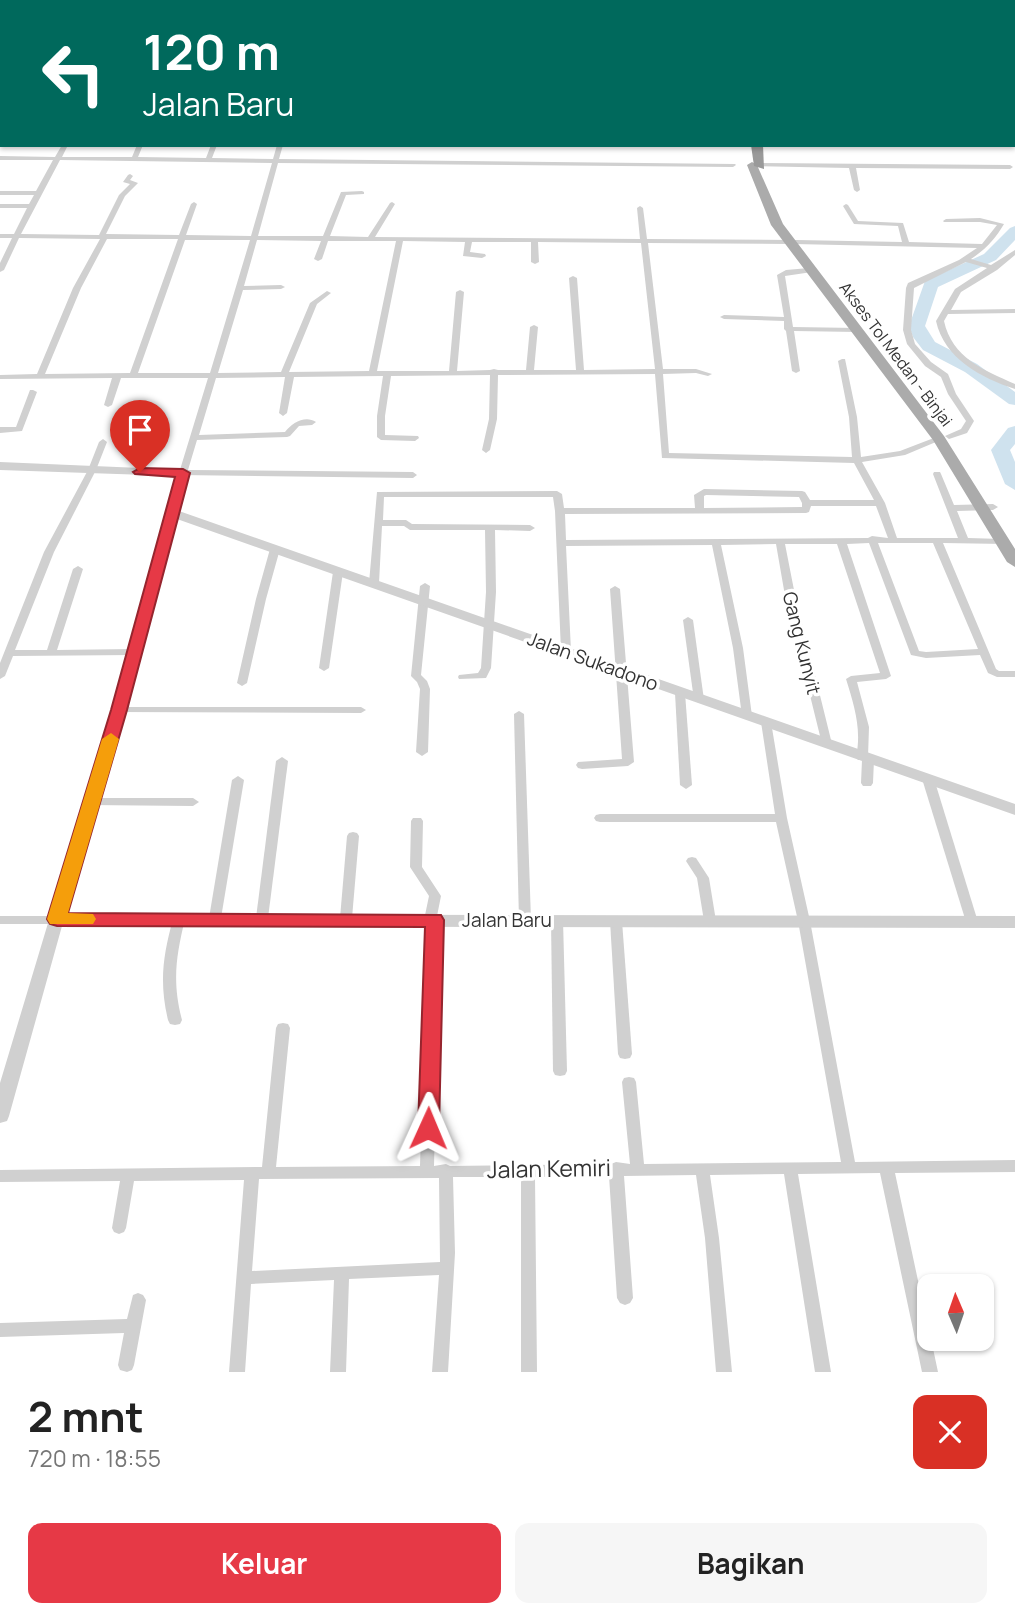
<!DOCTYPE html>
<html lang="id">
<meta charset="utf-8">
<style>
body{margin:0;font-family:Manrope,sans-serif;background:#f6f6f6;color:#222;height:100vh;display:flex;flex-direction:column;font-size:26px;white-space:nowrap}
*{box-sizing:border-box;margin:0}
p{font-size:23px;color:#767676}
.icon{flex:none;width:38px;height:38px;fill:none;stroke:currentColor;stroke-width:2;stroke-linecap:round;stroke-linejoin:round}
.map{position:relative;height:1372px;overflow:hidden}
.panel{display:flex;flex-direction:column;background:#fff;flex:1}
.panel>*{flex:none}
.guide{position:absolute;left:0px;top:0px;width:1015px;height:147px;box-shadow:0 2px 5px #0004;background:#00695c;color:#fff;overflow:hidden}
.needle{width:46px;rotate:358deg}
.buttons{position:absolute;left:917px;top:1274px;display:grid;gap:14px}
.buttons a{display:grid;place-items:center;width:77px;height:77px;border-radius:14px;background:#fff;box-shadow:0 2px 5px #0004;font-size:35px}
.pin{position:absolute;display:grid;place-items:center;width:60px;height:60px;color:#fff;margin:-72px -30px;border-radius:50% 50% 50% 0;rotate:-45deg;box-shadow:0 0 7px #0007}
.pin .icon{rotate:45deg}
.me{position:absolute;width:77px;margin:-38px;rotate:1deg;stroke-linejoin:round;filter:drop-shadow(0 0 5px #0008)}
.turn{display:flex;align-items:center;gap:24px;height:147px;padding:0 28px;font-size:32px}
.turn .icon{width:91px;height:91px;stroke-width:2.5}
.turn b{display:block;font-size:49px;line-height:60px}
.round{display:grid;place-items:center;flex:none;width:74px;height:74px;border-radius:14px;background:#f6f6f6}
.head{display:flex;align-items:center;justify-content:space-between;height:119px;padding:0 28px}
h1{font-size:42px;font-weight:700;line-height:52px}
.cta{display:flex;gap:14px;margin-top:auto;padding:14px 28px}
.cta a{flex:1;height:80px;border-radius:14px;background:#e63946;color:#fff;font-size:28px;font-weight:700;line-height:80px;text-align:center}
.cta a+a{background:#f6f6f6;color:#222}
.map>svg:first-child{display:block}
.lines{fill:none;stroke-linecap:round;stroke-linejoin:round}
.river{fill:#cfe2ee;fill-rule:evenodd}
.minor{fill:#d0d0d0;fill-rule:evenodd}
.tertiary{fill:#d0d0d0;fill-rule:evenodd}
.primary{fill:#ababab;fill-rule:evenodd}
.motorway{fill:#9a9a9a;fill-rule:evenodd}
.route{fill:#e63946;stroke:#96252e;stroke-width:2}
.slow{fill:#f59e0b}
.labels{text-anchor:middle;stroke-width:7;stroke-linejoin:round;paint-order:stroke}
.far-street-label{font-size:16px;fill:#333;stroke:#fff}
.street-label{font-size:19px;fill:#333;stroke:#fff}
.near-street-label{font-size:23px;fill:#333;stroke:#fff}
</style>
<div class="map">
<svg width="1015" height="1372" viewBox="0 0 1015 1372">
<rect width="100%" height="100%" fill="#fff"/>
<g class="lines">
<g class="river">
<polygon points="1015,226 1015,240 996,260 938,287 925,326 935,342 977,364 1015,392 1015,405 1009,404 965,372 923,350 913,337 909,326 925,281 984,254 1010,228"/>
<polygon points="1015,426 1015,444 1010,450 1015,462 1015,490 1005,484 991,450 1008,428"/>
</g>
<g class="minor">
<polygon points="0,123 2,123 2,127 0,128"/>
<path d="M62,145H68L62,157H132L137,145H143L138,157L206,158L211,145H217L212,158L273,159L277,145H283L279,159L735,164L736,165L733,167L278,163L258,236H323L341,192L362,191L364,192V194L346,195L330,236L368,237L390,203L392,202L395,204L375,237L640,239L637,208L640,206L643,208L647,239L792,240V244H789L648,243L663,369H696L712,374L708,376L696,373L663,374L669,453L852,457L849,417L838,361L842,359H845L857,417L861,457L900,451L939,436L943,439L905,455L862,462L885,503L897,538H958L933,474L934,472H940L941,474L954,505L993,504L998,507L993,510L957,511L968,538L1002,539L1007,542L1005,544L943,543L996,669L999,671H1015V677H997L988,673L980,655L926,658L911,655L869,543L847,544L891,676L886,679L857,682L869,727L868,757H872L874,760L873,783L871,786H863L861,783L862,760H858L856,757C862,729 854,705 846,679L851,676L880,673L837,544H785L794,590L832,744L827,748L822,744L784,590L776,544L721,545L743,648L752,716L747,719L742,716L733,648L712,545L566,546L571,651L566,654L561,651L555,511L553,497H384L383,520H406L412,524L530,525L535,528L530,531L495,530L496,592L491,668L486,678L459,679L458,677L459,675L478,673L481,668L486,592L485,530H410L404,526H382L379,583L374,586L371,585L369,583L377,492L557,491L562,494L564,508H695L694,495L704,489L802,491L805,492L810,500H874L854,463L662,458L655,374L498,375L497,419L490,450L486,453L482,450L489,419L490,375L391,376L385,416V435L418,436L419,438L415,441L381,440L377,437V416L383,376L294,377L287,413L283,416L279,413L285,377L216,378L199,435L285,432C292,423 305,415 316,422L312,425L299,426L290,436L287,437L197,440L188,470L413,472L417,475L413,478L180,475L179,473L208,378H121L112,405L108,407L104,405L112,378L0,379V375L37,374L73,288L100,239L19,238L4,270L0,272V263L12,238H0V234H14L27,208H0V204H29L34,195H0V191H36L53,160H0V156L55,157ZM60,160L272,163L251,236L186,235L197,204L194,202L191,204L179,235L106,234L125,196L138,183L130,180L133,176L130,174L128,175L123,182L130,184L119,195L99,235L21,234ZM107,239H178L130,373L45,374L81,288ZM185,240H250L210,373H138ZM257,240L321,241L314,259L318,261L322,259L328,241H396L369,371L289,372L317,304L331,293L327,291L310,303L281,372L218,373L243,290L281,289L285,287L281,285L244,286ZM403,241L465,242L463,256L482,258L486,256L485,254L470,252L472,242H531V262L535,264L539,262L538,242L641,243L655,369L584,370L577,278L573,276L569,278L576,370H534L538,327L534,325L530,327L526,370H498L494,369L490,370L457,371L464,292L460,290L456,292L449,371H377ZM706,495L799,497L802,503V507L704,508V496ZM811,506H876L888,538L872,536L868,538L566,540L565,514L806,513L809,512ZM878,543H933L978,649L926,652L919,651Z"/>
<polygon points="752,163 1010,165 1013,167 1010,169 856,168 860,190 857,192 854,190 849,168 750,166 749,165"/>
<path d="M846,204L848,205L858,221L903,223L909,242L982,244L997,225L980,222H944L943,221L946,219L980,218L1004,224C996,238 986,249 971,259L991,265L1015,250V255L997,270L961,292L951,310L1015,309V313L948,314L944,321C952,358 984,370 1015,384V389C981,378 944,358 936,321L955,289L987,268L966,262L914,288L911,330L915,344L931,362L948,374L956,394L974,421L967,433L949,439L945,436L961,429L966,421L948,394L941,377L925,366L907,344L903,330L906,288L908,283L959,260L977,248L794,244V240H797L902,242L898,226L854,224L843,206Z"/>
<polygon points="809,268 812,268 812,272 785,276 793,327 857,328 861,330 857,332 794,331 800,371 796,373 792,371 786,331 784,329 784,321 724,319 720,317 724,315 784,317 777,275 786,270"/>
<polygon points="30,390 33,390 37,392 22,431 0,433 0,427 16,427"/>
<polygon points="103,439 107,442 96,470 54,552 15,650 47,650 73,569 78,566 83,569 57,650 133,649 138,652 133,655 13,656 5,676 0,679 0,663 44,552 88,470 99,442"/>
<polygon points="275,546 280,549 266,599 247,683 242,686 237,683 256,599 270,549"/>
<polygon points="338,569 343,572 329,668 324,671 319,668 333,572"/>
<polygon points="425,583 430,586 421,675 427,681 430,689 428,752 422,756 416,752 420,689 417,682 411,676 420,586"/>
<polygon points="615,586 620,589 634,762 628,766 582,769 578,768 576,765 578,762 622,759 610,589"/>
<polygon points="688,617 693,620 704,700 699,703 694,700 683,620"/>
<polygon points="680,690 685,693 692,785 686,789 680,785 675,693"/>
<polygon points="119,707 361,707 366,710 361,713 115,712 114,710"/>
<polygon points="519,711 524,714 531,920 529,923 521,923 519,920 514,714"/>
<path d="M766,719L771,722L787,818L810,921L855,1162L1015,1160V1172L895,1173L929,1332V1339H931L938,1372H922L880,1173L798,1174L831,1372H815L784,1174L710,1175L719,1238L732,1372H716L705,1238L696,1175L624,1176L633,1298L630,1303L625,1305L620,1303L617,1298L609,1176L535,1177L537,1372H521V1177H453L455,1253L448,1372H432L439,1275L349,1279L346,1372H330L334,1280L251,1284L245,1372H229L244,1180L134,1181L126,1228L124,1232L119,1234L114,1232L112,1228L120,1181L0,1182V1170L262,1167L276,1028L278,1024L283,1023L288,1024L290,1028L276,1167L420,1166L428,924L424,920L429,896L410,867L411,821L413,818H421L423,821L422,867L441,896L437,916L440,920L434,1166L446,1164L450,1166L523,1165L528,1163L533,1165L611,1164L616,1162L630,1164L622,1082L624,1078L629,1077L634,1078L636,1082L644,1164L841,1162L798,921L776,822H600L596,821L594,818L596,815L600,814H775L761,722ZM439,1178L440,1262L252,1271L259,1179Z"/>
<polygon points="282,757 288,761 268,918 266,921 258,921 256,918 276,761"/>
<polygon points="238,776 244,780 221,918 219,921 211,921 209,918 232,780"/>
<polygon points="929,778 935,782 978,922 976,925 968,925 966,922 923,782"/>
<polygon points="92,798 193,798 199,802 193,806 88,805 86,802"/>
<polygon points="353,832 357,833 359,836 352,918 350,921 342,921 340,918 347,836 349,833"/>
<polygon points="692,857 696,858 709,878 716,921 714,924 706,924 704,921 697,878 686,861 688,858"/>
<path d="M179,915L183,916L185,919C176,956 172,982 182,1020L180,1024L175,1025L170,1024L168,1020C159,982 163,956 173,919L175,916Z"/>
<polygon points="0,916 57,916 61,917 63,920 61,923 57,924 0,924"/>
<polygon points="557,916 561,917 563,920 567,1071 565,1075 560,1076 555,1075 553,1071 551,920 553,917"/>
<polygon points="616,917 620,918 622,921 632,1054 630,1058 625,1059 620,1058 618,1054 610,921 612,918"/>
<polygon points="138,1293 143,1295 146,1300 134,1365 132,1370 127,1372 120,1370 118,1365 124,1333 0,1337 0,1323 127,1319 133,1295"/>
</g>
<polygon class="tertiary" points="0,462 187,470 189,473 179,511 1015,804 1015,815 177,519 126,710 66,914 1015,916 1015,928 62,926 9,1116 7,1121 0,1123 0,1083 112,710 176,476 0,470"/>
<polygon class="primary" points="752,162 757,165 783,224 944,436 1015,549 1015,567 1007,562 933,440 771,225 747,165"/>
<g class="motorway">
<polygon points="831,0 842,0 829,2"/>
<polygon points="751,145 763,145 764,169 754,166"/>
</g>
</g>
<polygon class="route" points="140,468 183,469 190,473 127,710 68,913 441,915 444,920 439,1128 436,1134 428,1136 421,1134 418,1128 425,927 57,926 50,924 47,919 111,710 175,477 135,474 133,472"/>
<polygon class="slow" points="111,733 119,739 68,913 93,914 96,919 93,924 50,924 47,919 102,739"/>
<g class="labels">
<g class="far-street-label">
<text transform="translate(896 354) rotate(53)" y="6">Akses Tol Medan - Binjai</text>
</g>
<g class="street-label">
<text transform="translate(802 643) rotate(76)" y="7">Gang Kunyit</text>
<text transform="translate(593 661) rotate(20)" y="7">Jalan Sukadono</text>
<text x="507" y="927">Jalan Baru</text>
</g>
<g class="near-street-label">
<text transform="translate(549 1169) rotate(-1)" y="8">Jalan Kemiri</text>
</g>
</g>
</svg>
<div class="buttons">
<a><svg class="needle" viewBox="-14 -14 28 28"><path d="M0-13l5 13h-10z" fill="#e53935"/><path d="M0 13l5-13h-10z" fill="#767676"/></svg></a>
</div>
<div class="pin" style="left:140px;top:472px;background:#d93025"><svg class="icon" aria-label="arrive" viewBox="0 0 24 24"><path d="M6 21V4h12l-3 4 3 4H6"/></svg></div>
<svg class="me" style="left:428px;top:1128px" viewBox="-20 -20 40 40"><path d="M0-17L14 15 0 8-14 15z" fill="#e63946" stroke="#fff" stroke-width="4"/></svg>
<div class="guide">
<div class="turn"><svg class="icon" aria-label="left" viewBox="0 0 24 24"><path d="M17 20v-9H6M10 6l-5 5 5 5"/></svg><div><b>120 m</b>Jalan Baru</div></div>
</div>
</div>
<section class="panel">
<div class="head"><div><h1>2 mnt</h1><p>720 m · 18:55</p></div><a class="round" style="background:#d93025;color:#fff"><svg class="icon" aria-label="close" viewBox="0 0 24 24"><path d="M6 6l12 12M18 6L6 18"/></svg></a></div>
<div class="cta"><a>Keluar</a><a>Bagikan</a></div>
</section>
